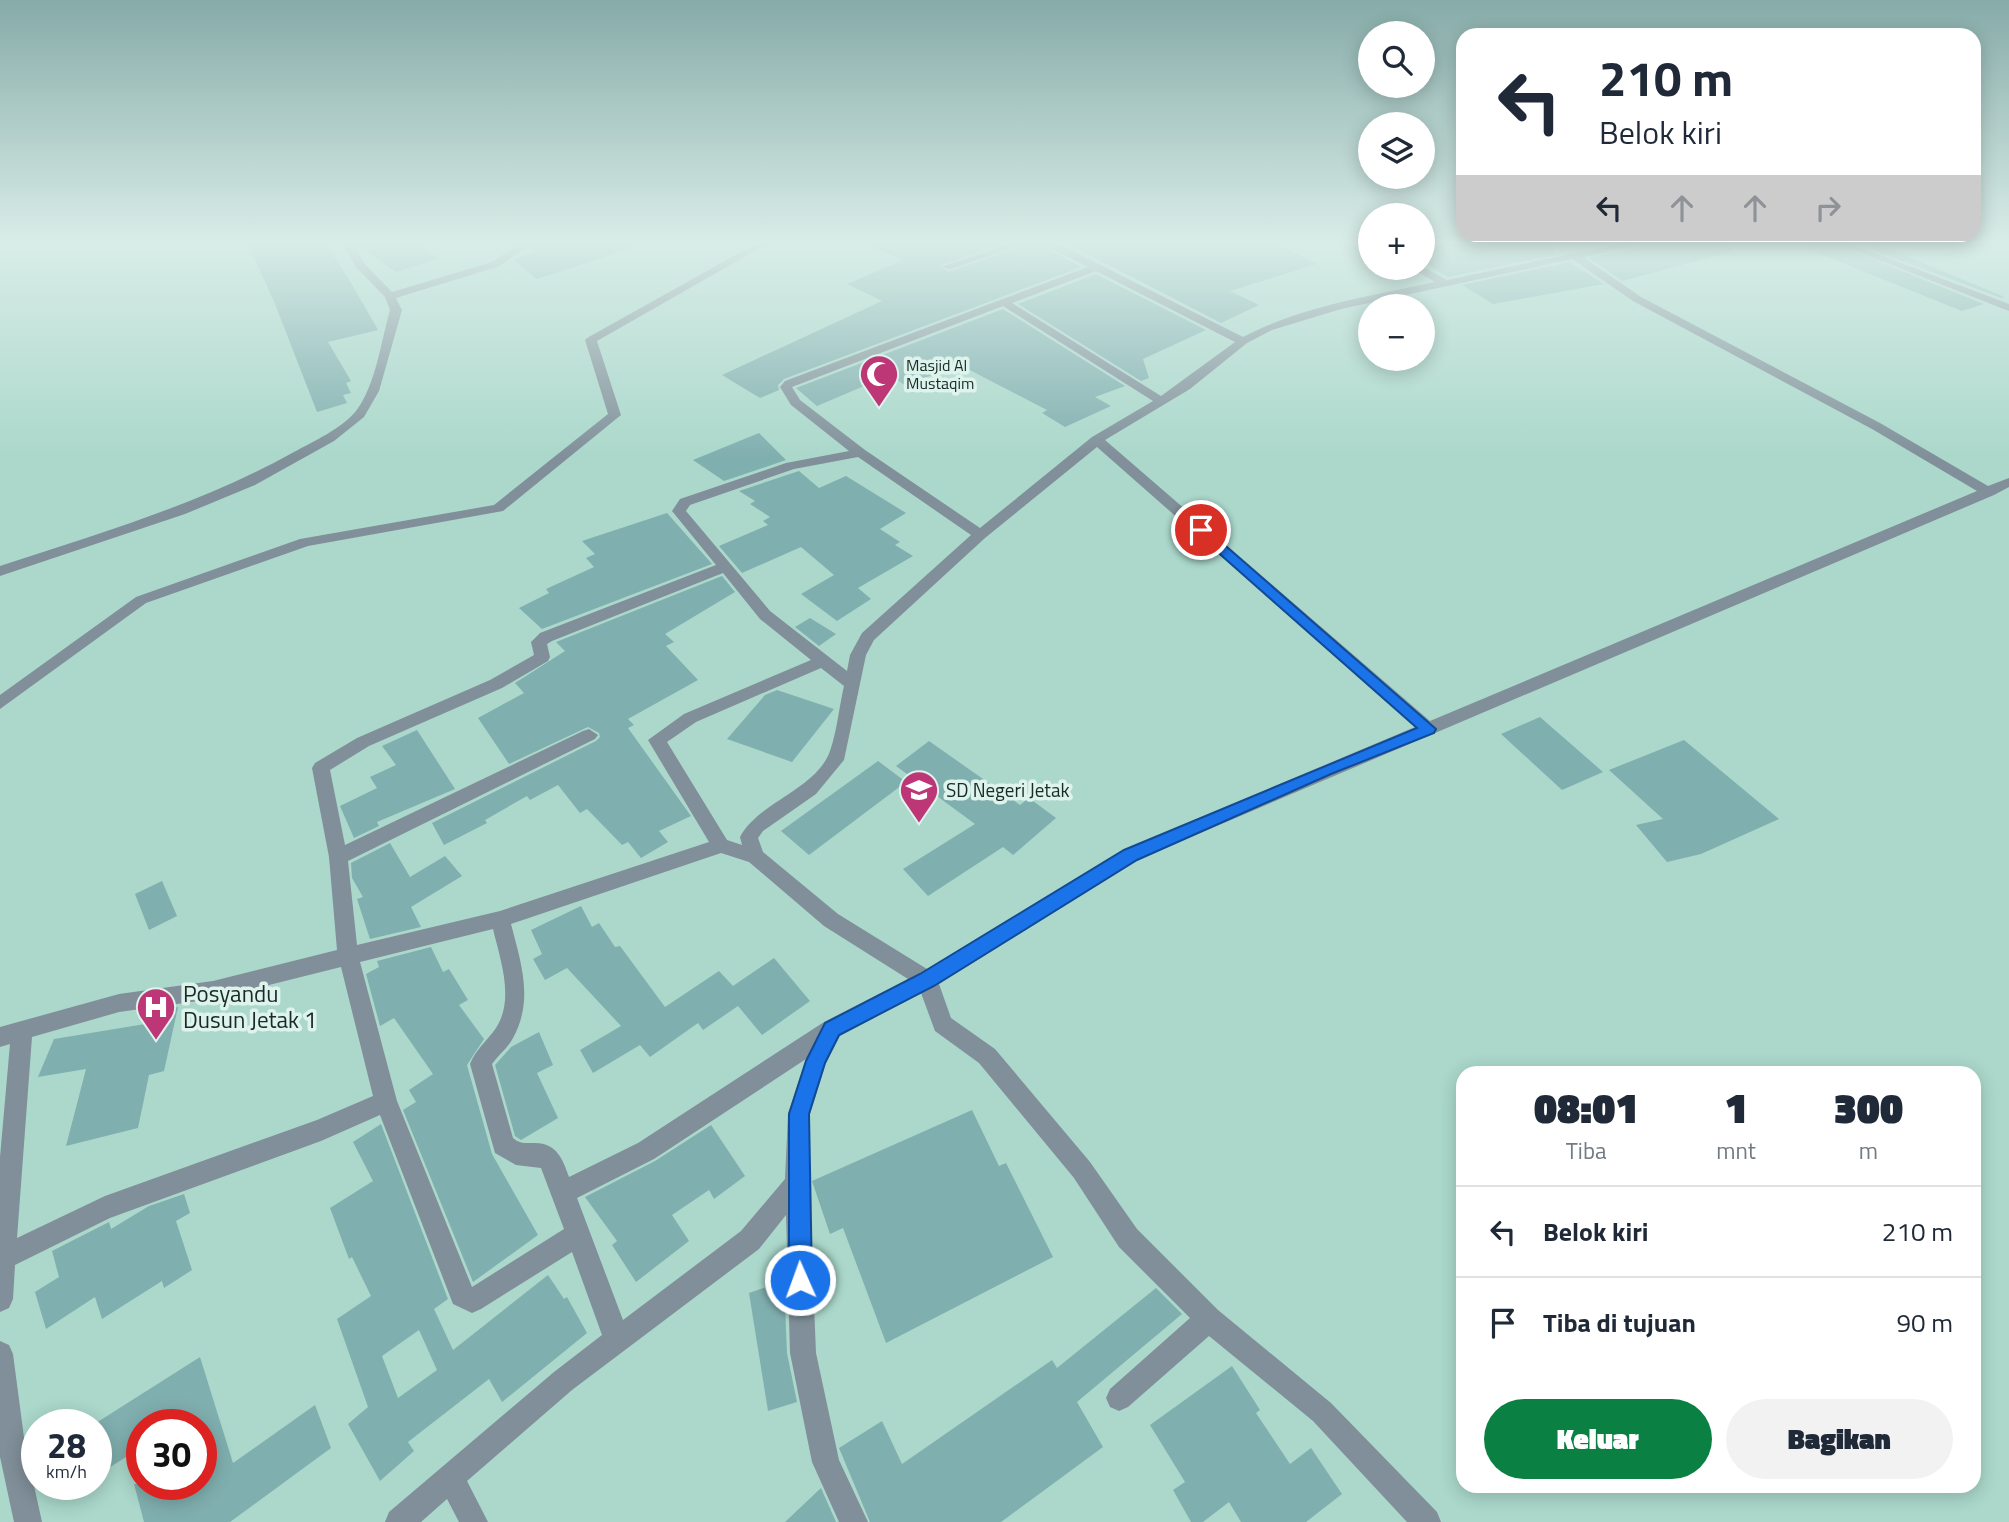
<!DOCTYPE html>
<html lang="id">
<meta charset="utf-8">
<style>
body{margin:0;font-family:"Titillium Web",sans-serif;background:#f2f2f3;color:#1f2937;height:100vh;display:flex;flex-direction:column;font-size:26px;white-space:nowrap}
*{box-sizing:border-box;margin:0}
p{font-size:23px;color:#747a83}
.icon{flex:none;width:38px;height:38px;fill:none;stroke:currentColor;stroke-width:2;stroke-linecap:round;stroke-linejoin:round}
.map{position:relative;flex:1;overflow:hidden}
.sheet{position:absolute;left:1456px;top:1066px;width:525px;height:427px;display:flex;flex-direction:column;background:#fff;border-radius:21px;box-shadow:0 4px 18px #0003}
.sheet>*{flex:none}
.top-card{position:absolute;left:1456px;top:28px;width:525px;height:214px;border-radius:21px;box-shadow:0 4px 18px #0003;background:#fff;color:#1f2937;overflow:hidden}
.tools{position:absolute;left:1358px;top:21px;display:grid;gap:14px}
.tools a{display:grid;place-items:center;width:77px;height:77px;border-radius:50%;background:#fff;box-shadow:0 4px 18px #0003;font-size:35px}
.speed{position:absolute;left:21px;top:1409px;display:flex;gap:14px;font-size:35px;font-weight:700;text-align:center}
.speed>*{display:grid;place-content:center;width:91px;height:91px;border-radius:50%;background:#fff;box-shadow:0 4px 18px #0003;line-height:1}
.speed small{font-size:18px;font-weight:400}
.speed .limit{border:10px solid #d22;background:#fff;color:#111}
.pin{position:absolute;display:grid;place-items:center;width:60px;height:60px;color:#fff;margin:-30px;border:4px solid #fff;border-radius:50%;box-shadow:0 2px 7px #0007}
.me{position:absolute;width:77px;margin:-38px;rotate:358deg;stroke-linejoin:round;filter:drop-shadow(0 0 5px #0008)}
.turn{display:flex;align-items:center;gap:24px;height:147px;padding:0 28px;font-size:32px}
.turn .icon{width:91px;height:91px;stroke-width:2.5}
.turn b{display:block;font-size:49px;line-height:60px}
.lanes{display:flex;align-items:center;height:66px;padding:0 28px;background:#0003;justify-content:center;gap:35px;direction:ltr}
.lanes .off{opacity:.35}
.eta{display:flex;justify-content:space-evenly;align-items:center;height:119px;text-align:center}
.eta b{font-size:42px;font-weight:800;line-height:49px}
.action{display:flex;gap:14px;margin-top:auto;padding:14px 28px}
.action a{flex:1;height:80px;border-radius:42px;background:#0b8043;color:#fff;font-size:28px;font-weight:800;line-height:80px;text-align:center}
.action a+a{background:#f2f2f3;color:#1f2937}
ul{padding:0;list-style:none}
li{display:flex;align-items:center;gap:21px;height:91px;padding:0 28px;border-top:2px solid #e0e1e3}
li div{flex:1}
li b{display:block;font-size:26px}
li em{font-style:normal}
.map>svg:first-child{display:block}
.building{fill:#80afaf;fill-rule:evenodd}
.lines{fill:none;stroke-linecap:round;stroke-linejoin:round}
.street{fill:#808f99;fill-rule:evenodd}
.route{fill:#1a73e8;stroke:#114b97;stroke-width:2}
.labels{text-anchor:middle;stroke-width:7;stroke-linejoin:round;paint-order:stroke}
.far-poi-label{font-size:16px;fill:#192b26;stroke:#ddf3ec;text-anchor:start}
.poi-label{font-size:19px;fill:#192b26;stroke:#ddf3ec;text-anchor:start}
.near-poi-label{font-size:23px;fill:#192b26;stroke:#ddf3ec;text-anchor:start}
</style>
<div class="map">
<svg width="2009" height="1522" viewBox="0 0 2009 1522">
<rect width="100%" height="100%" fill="#abd8cb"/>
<g class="building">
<polygon points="248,244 326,244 350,281 378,330 328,342 351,381 346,383 351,393 343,395 347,403 317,412 275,304"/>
<polygon points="356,244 419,244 439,259 396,272"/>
<polygon points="533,244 631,244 632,248 537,279 513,260 536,251 531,247"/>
<polygon points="864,244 1003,244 939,266 949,272 1027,244 1048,244 1049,250 1081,267 784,379 778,385 779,390 760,398 722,375 882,301 847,284 903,260"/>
<polygon points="1068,244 1277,244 1317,264 1230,291 1259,305 1221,323"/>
<polygon points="1423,244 1552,244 1555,255 1448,277 1423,262"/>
<polygon points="1642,244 1730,244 1731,252 1622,281 1589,258 1635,249"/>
<polygon points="1795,244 1835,244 1984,304 1962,311"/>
<polygon points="1857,244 1877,244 2005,297 2001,298"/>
<polygon points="1569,262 1604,284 1493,304 1462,285"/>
<polygon points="1096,274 1206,330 1143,359 1149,378 1141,381 1018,304"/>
<polygon points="1003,309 1125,386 1095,397 1111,406 1065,427 1042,413 1047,410 958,364 906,386 890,375 817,406 796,388"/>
<polygon points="759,433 786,460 724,481 693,460"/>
<polygon points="799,471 819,488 846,476 906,513 880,529 900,542 895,545 913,556 858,588 871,599 837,621 801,594 834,575 801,547 742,573 719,546 768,525 763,521 770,517 750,504 755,501 739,491"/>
<polygon points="667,513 712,564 542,629 519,608 549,593 546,589 594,567 586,558 595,554 582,541"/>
<polygon points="722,576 735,592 665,634 674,642 666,646 698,680 628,719 634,725 628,728 691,816 659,831 668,842 641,858 628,842 622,845 587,809 580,813 558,785 530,800 527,796 485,820 487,823 444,845 432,823 596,741 600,737 599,733 588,727 509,764 478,718 524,693 515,683 565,651 556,642"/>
<polygon points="810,618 836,634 819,646 795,627"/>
<polygon points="777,690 834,709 792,762 727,739 765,695"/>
<polygon points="1540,717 1603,772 1562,790 1501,734"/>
<polygon points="417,730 455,789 377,822 379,826 354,838 340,806 377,788 370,777 396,765 382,746"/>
<polygon points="1684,740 1779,819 1701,854 1667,862 1636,825 1663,819 1609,770"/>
<polygon points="929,741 1020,805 1029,798 1056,818 1013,855 1003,847 928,896 903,869 975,824 896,766"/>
<polygon points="878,761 906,782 809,855 781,831"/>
<polygon points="390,843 410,877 445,856 462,876 411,907 421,927 370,939 357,899 363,897 352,878 351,863"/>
<polygon points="162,881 177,916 149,930 135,894"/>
<polygon points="581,906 592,927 599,923 615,947 620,946 665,1007 719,971 733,986 774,958 810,1001 762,1035 738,1006 703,1030 698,1023 650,1057 640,1045 593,1073 580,1050 621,1026 567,968 545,980 533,959 542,954 531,930"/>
<polygon points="431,947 443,972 449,969 468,1000 459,1005 484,1039 467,1065 492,1154 538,1235 473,1282 403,1110 416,1102 409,1090 433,1074 394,1018 380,1026 366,974 379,967 377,961"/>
<polygon points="178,1007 164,1071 149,1075 138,1128 66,1146 86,1069 38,1077 54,1039 145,1024 148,1011"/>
<polygon points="539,1032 553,1065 537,1073 558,1118 521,1140 515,1136 495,1065 511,1047"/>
<polygon points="972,1110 999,1166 1006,1163 1053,1257 886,1343 843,1228 830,1234 812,1181"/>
<path d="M381,1124L448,1299L434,1309L453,1350L548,1275L564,1299L567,1297L587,1333L502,1402L489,1379L408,1442L414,1451L380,1481L348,1424L368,1407L337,1319L371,1296L352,1257L349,1259L330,1208L373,1181L353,1142ZM419,1330L437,1370L398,1398L382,1356Z"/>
<polygon points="711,1125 745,1176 714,1199 709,1190 672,1215 689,1241 636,1282 612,1245 617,1241 585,1197 655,1161"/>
<polygon points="184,1194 190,1213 176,1221 192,1270 164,1288 162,1281 102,1319 95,1297 46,1329 35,1292 59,1277 52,1251 109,1222 111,1229 149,1206"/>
<polygon points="784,1281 787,1353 797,1402 768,1411 749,1293"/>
<polygon points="1156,1288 1182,1314 1077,1402 1103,1447 1001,1522 870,1522 839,1448 882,1421 902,1464 1052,1360 1057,1368"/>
<polygon points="200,1357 233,1463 315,1405 331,1448 230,1522 144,1522 134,1484 201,1484 201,1424 142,1424 142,1447 96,1476 96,1423"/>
<polygon points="1232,1366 1260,1410 1256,1413 1290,1464 1311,1448 1342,1494 1306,1522 1241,1522 1229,1502 1203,1522 1191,1522 1173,1490 1185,1482 1150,1425"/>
<polygon points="821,1488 836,1522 785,1522"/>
</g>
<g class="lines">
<g class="street">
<path d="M343,244H353L364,263L392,292L492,262L520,244H531L500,266L396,298L402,310L379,391L364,417L334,441L255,485L185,514L0,576V566C100,533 201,504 294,452C314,441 341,429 356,411C376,385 381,341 390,310L385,297L356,267Z"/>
<polygon points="755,244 767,244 597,341 621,415 503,511 308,546 146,603 0,709 0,695 136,597 300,539 494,505 608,414 585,340 587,338"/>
<polygon points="1010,244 1024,244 950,269 941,267"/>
<path d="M1050,244H1065L1063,246L1243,337C1302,306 1371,296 1435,282L1411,268L1423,267L1447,280L1618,244H1635L1634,246L1583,257L1641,297L1880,423L1988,486L2009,478V487L1994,495L1137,860L939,984L951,1018L995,1049L1090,1162L1137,1229L1218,1310L1331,1403L1437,1512L1441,1522H1407L1313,1421L1209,1336L1128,1407L1119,1411L1110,1407L1106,1398L1110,1389L1190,1318L1119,1247L1074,1178L979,1063L935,1031L921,993L840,1036L826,1063L810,1114L809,1183L816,1353L839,1460L868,1522H839L812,1462L790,1353L786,1215L759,1249L572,1390L467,1481L488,1522H459L447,1499L421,1522H385L389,1512L554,1372L602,1335L572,1252L481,1309L472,1313L453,1304L380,1115L321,1141L110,1218L15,1265L13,1299L9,1308L0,1312V1157L10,1044L0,1047V1027L119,994L213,981L337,950L329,857L312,768L315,763L357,738L490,680L534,655L531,642L540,633L716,565L672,511L680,499L786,463L849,451L791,405L780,387L785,381L1088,267L1050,248ZM1572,259L1633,301L1872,429L1977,491L1430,721L1105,440L1190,389L1247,343L1272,330L1341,309ZM1096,271L1235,342L1161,396L1012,303ZM1003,306L1153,401L1092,437L980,528L865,450L800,400L792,387ZM1097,447L1415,727L1123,850L927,969L838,914L763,852L758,838L763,831L816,794L844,760L866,655L874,640L985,538ZM858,457L971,535L862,633L850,655L847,671L770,611L686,511L690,505L794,469ZM723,573L760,619L811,660L684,714L648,740L709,842L500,911L357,945L348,861L595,739L598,735L589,729L583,731L345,845L330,770L369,746L502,688L548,661L550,657L547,644L552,641ZM821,668L844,686C839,707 837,731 830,751C816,790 758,802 740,837L742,845L727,840L667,742L696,722ZM721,853L749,862L824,926L908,979L824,1022L638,1143L569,1177C563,1160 557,1143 535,1143C525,1143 520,1144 513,1138L492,1064C498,1055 508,1048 513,1038C534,1000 521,963 511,924ZM493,929C500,959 515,999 496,1028C487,1041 476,1049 470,1064L495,1153L516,1165L541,1168L564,1229L472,1287L397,1101L360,962ZM341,967L373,1096L317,1120L105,1196L17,1238L32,1037L119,1012L213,999ZM806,1059L788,1114L785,1179L741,1231L623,1320L577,1198L654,1159Z"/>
<polygon points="1838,244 1851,244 2009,304 2009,311"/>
<polygon points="0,1341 9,1345 13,1354 25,1445 42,1522 14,1522 0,1457"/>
</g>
</g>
<linearGradient id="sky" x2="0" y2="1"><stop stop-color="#86aba8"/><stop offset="0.53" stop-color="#d9ede8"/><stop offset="1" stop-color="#d9ede8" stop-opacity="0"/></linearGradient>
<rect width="2009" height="457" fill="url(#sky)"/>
<polygon class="route" points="1196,528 1205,528 1436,729 1434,733 1331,774 1137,860 934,986 839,1035 825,1063 809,1114 812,1280 808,1288 800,1291 792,1288 789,1280 789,1114 806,1061 825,1023 920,974 1124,850 1417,728 1196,533"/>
<defs>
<g id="mosque-pin" transform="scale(2.0125)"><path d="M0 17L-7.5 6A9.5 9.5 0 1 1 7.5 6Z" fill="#bd3676" stroke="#ddf3ec"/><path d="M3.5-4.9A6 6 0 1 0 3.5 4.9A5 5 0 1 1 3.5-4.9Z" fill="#fff"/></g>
<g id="school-pin" transform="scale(2.0125)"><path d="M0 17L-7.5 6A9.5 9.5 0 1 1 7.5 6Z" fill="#bd3676" stroke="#ddf3ec"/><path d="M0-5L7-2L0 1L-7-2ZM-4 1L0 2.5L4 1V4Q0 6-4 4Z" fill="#fff"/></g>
<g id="hospital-pin" transform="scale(2.0125)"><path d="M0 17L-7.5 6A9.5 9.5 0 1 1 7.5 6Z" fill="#bd3676" stroke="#ddf3ec"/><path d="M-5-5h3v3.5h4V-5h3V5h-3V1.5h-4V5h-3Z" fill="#fff"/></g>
</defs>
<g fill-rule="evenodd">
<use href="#mosque-pin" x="879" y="374"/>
<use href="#school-pin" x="919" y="790"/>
<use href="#hospital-pin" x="156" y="1007"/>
</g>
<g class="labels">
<g class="far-poi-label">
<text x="906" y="371">Masjid Al<tspan x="906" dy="18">Mustaqim</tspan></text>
</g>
<g class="poi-label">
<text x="946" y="797">SD Negeri Jetak</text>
</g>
<g class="near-poi-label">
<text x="183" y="1002">Posyandu<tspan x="183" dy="26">Dusun Jetak 1</tspan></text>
</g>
</g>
</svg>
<div class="tools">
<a><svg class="icon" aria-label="search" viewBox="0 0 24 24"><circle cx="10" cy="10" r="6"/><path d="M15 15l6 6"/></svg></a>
<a><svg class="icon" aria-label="layers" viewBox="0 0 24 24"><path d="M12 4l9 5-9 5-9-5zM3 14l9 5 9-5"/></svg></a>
<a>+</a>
<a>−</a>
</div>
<div class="speed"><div>28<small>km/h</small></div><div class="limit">30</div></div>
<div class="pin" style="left:1201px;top:530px;background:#d93025"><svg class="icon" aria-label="arrive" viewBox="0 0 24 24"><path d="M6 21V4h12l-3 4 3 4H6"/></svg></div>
<svg class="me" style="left:800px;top:1280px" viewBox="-20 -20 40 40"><circle r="17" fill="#1a73e8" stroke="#fff" stroke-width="3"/><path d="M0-11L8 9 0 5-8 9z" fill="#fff"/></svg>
<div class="top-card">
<div class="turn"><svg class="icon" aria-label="left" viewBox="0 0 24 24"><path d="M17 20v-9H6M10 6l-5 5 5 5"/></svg><div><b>210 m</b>Belok kiri</div></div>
<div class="lanes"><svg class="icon" aria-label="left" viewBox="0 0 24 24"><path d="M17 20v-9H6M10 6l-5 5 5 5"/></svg><svg class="icon off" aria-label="ahead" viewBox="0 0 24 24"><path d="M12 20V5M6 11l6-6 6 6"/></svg><svg class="icon off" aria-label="ahead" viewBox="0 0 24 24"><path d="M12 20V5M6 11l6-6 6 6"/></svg><svg class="icon off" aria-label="right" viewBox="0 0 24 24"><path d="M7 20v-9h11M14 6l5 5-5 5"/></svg></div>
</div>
<section class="sheet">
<div class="eta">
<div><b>08:01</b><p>Tiba</p></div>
<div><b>1</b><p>mnt</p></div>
<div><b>300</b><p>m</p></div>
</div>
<ul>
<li><svg class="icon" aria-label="left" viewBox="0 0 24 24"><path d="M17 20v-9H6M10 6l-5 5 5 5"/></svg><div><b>Belok kiri</b></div><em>210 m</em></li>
<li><svg class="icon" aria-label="arrive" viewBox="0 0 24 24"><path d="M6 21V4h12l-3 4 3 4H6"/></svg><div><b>Tiba di tujuan</b></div><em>90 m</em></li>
</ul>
<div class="action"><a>Keluar</a><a>Bagikan</a></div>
</section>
</div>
